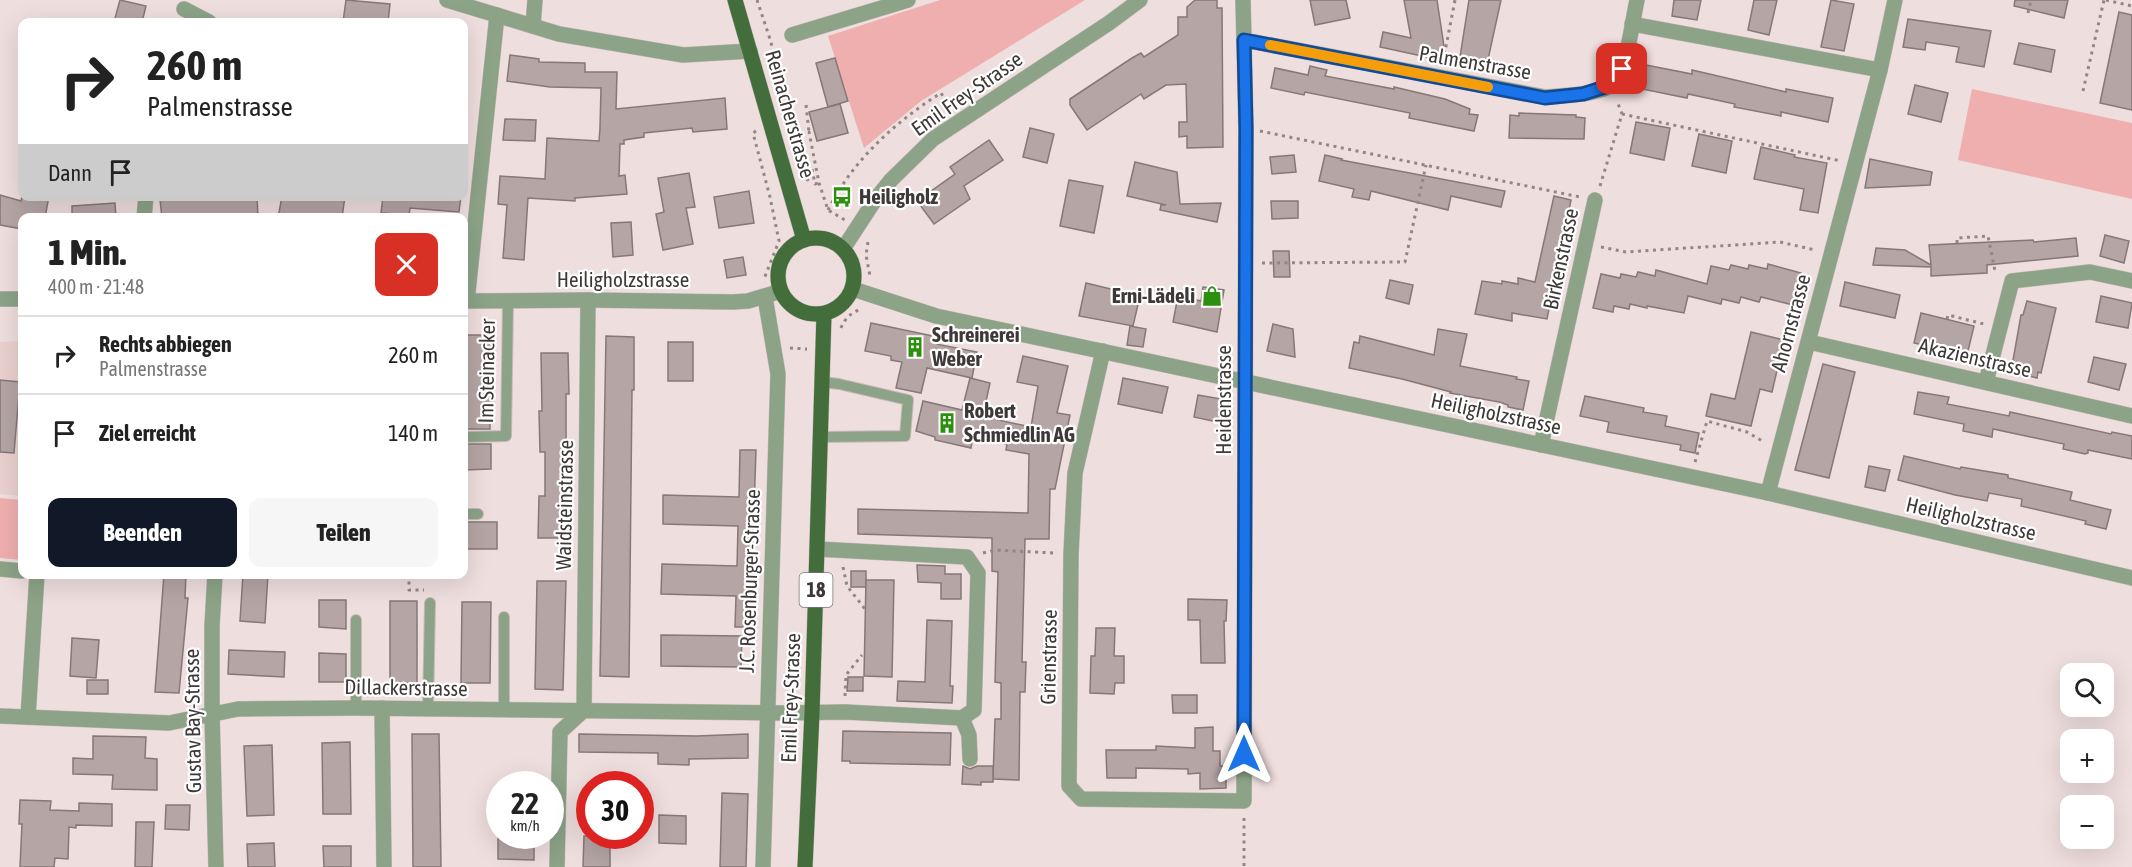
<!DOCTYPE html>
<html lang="de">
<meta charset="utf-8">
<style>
body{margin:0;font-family:"Asap Condensed",sans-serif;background:#f6f6f6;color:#222;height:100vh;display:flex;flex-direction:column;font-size:22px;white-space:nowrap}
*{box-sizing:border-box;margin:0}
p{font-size:20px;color:#767676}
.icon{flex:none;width:33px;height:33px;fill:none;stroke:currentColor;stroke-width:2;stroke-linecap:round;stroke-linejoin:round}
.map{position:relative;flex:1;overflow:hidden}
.side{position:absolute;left:18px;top:213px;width:450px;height:366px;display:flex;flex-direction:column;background:#fff;border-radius:12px;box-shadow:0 6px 24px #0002}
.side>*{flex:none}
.guide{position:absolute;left:18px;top:18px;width:450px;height:183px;border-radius:12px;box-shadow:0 6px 24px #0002;background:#fff;color:#222;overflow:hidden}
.buttons{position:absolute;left:2060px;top:663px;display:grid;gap:12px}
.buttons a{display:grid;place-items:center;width:54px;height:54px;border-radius:12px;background:#fff;box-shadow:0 6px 24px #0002;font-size:30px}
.speed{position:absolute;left:486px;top:771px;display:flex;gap:12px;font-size:30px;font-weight:700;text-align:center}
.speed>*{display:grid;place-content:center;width:78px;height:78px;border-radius:50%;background:#fff;box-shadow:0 6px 24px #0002;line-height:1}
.speed small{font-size:15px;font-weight:400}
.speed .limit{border:9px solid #d22;background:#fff;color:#111}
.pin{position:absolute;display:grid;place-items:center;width:51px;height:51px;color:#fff;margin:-26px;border-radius:12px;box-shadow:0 3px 9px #0006}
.me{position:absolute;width:66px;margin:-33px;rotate:0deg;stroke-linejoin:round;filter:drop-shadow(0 0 4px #0008)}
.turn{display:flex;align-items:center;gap:21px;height:126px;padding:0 30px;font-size:27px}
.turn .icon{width:78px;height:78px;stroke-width:2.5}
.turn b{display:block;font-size:42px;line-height:51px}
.then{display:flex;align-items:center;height:57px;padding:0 30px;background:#0003;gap:12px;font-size:22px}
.round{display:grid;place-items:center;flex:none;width:63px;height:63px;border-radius:12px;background:#f6f6f6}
.overview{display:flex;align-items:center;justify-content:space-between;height:102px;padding:0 30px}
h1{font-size:36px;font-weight:800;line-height:45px}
.cta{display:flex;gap:12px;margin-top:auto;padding:12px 30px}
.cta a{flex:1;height:69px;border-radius:12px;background:#111827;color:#fff;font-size:24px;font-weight:800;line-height:69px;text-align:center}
.cta a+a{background:#f6f6f6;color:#222}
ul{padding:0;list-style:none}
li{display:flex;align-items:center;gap:18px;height:78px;padding:0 30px;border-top:2px solid #e0e0e0}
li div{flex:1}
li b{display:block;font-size:22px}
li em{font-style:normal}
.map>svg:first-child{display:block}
.built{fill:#ead1d0}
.green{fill:#f0afaf}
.building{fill:#b5a5a5;stroke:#867878;stroke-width:1.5}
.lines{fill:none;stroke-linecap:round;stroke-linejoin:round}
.service-casing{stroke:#c8b9b9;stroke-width:12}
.minor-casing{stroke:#c8b9b9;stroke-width:16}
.tertiary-casing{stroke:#c8b9b9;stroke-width:16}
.primary-casing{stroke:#c8b9b9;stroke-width:16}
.path{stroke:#928786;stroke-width:3;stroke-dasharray:3 4.5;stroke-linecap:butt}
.service{stroke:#8ca388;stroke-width:10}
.minor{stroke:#8ca388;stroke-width:15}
.tertiary{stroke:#8ca388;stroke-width:15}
.primary{stroke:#446d3c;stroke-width:15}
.route-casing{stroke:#114b97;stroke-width:15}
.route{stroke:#1a73e8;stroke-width:10}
.slow{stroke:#f59e0b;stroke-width:10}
.labels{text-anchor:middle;stroke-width:4.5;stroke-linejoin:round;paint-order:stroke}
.shield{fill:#fff;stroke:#797474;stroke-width:1.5}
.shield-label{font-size:20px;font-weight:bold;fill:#3f3838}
.street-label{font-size:21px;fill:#3f3838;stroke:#fff}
.poi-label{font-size:21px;font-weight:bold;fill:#3f3838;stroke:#fff;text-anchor:start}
</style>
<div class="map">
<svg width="2132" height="867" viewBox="0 0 2132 867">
<rect width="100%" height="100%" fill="#eededd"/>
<polygon class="built" points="22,341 22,496 0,494 0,342"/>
<g class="green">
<polygon points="940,0 1085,0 921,101 864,148 828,36"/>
<polygon points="1972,89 2132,123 2132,199 1958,160"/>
<polygon points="0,498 22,500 22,560 0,558"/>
</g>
<g class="building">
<polygon points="120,0 146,6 142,22 114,22"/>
<polygon points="346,0 390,4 388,22 343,22"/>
<polygon points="1195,0 1217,0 1217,8 1222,8 1223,147 1187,148 1187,136 1179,137 1179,122 1187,122 1186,84 1166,85 1144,99 1141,94 1087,130 1070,105 1070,99 1132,58 1141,53 1144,57 1178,35 1178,17 1187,17 1187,7"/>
<polygon points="1310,0 1346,0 1350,18 1315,25"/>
<polygon points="1404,0 1437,0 1445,53 1437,51 1436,59 1380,47 1383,32 1411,38"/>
<polygon points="1469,0 1501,0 1487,64 1460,57"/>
<polygon points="1674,0 1701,0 1697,20 1672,16"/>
<polygon points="1754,0 1777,0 1769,35 1748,30"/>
<polygon points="1831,0 1854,4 1844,51 1821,47"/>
<polygon points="2015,0 2068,0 2064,18 2014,6"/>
<polygon points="2119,12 2132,15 2132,110 2100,103"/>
<polygon points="1908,19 1991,31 1984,67 1956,62 1959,47 1926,42 1925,50 1903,47"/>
<polygon points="2019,43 2055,50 2051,72 2014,64"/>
<polygon points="510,55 539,59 539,62 585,63 585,72 617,72 616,109 725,98 727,129 693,132 692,128 644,133 644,137 624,140 624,144 620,144 619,176 625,175 627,194 575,198 575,201 528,198 524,260 503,258 507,205 498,204 500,176 545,179 547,138 599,141 600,128 601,88 550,87 507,81"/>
<polygon points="835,58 848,101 828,107 816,63"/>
<polygon points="1646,65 1692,74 1692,70 1786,92 1786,89 1833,98 1828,122 1781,112 1781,116 1734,107 1735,104 1688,94 1687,98 1642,89"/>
<polygon points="1310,66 1327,70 1325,76 1394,89 1394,87 1445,99 1470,109 1469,114 1478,115 1474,131 1409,118 1410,113 1305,92 1304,95 1271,88 1275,68 1308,75"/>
<polygon points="1915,85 1948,93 1941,122 1908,114"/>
<polygon points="840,104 848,133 817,141 809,112"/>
<polygon points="1519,113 1576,115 1576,117 1585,118 1584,139 1509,138 1510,115 1519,116"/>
<polygon points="505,119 536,120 535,141 503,140"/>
<polygon points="1636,122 1670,128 1664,160 1630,153"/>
<polygon points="1030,128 1054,134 1047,163 1023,157"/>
<polygon points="1699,134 1732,141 1726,173 1692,166"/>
<polygon points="989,140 1003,160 964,186 970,199 934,224 917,201 955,174 950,167"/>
<polygon points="1761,147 1795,155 1794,157 1827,163 1818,213 1800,210 1804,189 1754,179"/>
<polygon points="1294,155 1296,172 1272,174 1270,157"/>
<polygon points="1325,155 1342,159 1341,160 1505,191 1501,207 1451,196 1448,210 1371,191 1369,200 1352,197 1354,189 1319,181"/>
<polygon points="1870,159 1932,172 1930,185 1865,188"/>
<polygon points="1135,162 1177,172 1180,204 1221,203 1217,222 1160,210 1161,205 1166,205 1127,196"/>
<polygon points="689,173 695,207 686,208 693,244 663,250 656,214 664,212 658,178"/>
<polygon points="1069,180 1103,186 1094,233 1060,226"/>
<polygon points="749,191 754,223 719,228 714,197"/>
<polygon points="0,195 21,201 22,196 49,196 45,218 22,218 22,229 0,225"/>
<polygon points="192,196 257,196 258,218 162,218 160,200"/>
<polygon points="282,196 345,196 342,218 310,214 310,218 278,218"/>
<polygon points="383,196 461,196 459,212 410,208 409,215 381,213"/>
<polygon points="1554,196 1571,200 1547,319 1512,313 1512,321 1475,314 1482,281 1502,284 1502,281 1518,284 1518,278 1535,282"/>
<polygon points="1271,201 1298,201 1298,218 1272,219"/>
<polygon points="115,203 116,218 72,218 72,206"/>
<polygon points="631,222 633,255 613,257 611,223"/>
<polygon points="2105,235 2129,241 2124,263 2100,256"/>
<polygon points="2076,238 2078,256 1987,265 1987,273 1931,276 1931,267 1873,265 1876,248 1905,250 1931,265 1929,245 2033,240 2034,242"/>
<polygon points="1273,251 1289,251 1290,277 1274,277"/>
<polygon points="743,257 746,275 727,278 724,260"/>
<polygon points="1768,264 1801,273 1793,305 1761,297 1759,302 1741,297 1739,303 1722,299 1721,304 1688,296 1684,313 1647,306 1647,308 1630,304 1629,309 1614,306 1613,312 1593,308 1601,274 1620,278 1621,274 1636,277 1638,272 1655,276 1656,270 1707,284 1711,266 1729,270 1731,265 1748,269 1749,265 1767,269"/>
<polygon points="1390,280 1413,285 1409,304 1386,298"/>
<polygon points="1845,282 1900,295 1895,318 1840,306"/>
<polygon points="1086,283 1140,296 1133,326 1079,316"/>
<polygon points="1203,287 1224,290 1217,332 1173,322 1178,296 1201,301"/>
<polygon points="2101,296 2132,303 2128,328 2096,322"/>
<polygon points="2027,301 2056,308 2041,373 2038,372 2037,378 2016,373 2017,367 2012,366 2021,315 2023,315"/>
<polygon points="1921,313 1974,326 1967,355 1914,343"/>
<polygon points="871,323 938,337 936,344 977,352 972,378 927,368 921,393 896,388 902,362 891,360 891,356 865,351"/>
<polygon points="1273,324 1293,329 1295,357 1267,351"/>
<polygon points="1130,326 1146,329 1143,347 1127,345"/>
<polygon points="1438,329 1467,334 1460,366 1517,377 1516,379 1529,381 1523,410 1508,407 1508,405 1499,402 1450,393 1451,392 1402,379 1349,368 1354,342 1359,343 1360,336 1434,355"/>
<polygon points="1751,332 1784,340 1772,392 1760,389 1751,426 1706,416 1711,394 1735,399"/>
<polygon points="465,335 493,335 493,418 490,418 490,429 465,429"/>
<polygon points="606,336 634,337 634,390 632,390 629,677 600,676"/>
<rect x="668" y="342" width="25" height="39"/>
<polygon points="541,353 568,353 569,394 566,394 566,452 564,452 563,496 567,496 566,538 538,538 539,496 545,496 545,452 540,452 539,411 542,411"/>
<polygon points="1023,356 1068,366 1057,413 1070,415 1055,489 1050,489 1049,539 1025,539 1022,662 1026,662 1025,692 1020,692 1019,780 993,779 995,719 1001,719 1001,683 995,682 998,572 992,571 992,538 858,534 858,509 1028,513 1029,454 1006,450 1007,444 973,437 971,448 935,440 935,437 916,431 923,401 962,410 970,378 990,383 983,415 998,418 998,420 1031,427 1038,386 1017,382"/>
<polygon points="2094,357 2126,364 2119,390 2088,382"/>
<polygon points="1823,364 1855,372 1829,478 1795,470"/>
<polygon points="1123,378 1168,387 1162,413 1118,404"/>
<polygon points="0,380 20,382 14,453 0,452"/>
<polygon points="1918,392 1949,397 1947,404 2009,416 2010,412 2111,434 2112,432 2132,436 2132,459 2088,450 2088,453 2085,454 2063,449 2064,444 1993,429 1992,437 1963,431 1964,424 1914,414"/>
<polygon points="1198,395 1227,400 1222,423 1194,417"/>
<polygon points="1585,396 1644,408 1643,412 1667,416 1665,426 1699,433 1695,453 1680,450 1681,445 1607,432 1609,422 1580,416"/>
<polygon points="464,444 491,444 491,469 464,470"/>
<polygon points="740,450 756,450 750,627 735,627 736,596 661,594 662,564 737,566 738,526 663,524 663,495 739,497"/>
<polygon points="1904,456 1960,469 1961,467 2008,475 2008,478 2072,492 2070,500 2111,510 2106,529 2085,524 2086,521 2021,506 2022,499 1989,493 1987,501 1955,495 1898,480"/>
<polygon points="1869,466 1890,470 1885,491 1865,487"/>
<rect x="464" y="522" width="33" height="27"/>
<polygon points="917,565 945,566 945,574 961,574 961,599 941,599 941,583 918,582"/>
<rect x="851" y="571" width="15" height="16"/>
<polygon points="164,574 186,574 185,598 188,598 179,693 155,692"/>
<polygon points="243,574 268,574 265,623 240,621"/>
<polygon points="866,580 894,580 892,677 864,676"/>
<polygon points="537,581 566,581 563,690 535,689"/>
<polygon points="1188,599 1227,600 1226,621 1224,621 1225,663 1201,663 1200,620 1188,620"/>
<polygon points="319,600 346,600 346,629 319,627"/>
<polygon points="390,601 417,601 417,683 390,682"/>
<polygon points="462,602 491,602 490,683 461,683"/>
<polygon points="927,620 952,621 950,686 953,686 952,703 897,701 898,681 925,682"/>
<polygon points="1096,628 1115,628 1114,656 1124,656 1124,683 1115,683 1114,694 1090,693 1091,656 1095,656"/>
<polygon points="661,635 742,636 741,667 661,666"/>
<polygon points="72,638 99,640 96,678 70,676"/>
<polygon points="229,650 285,652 284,677 228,674"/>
<polygon points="319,653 346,654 346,682 319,682"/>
<polygon points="848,677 863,677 863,691 847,691"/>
<rect x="87" y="680" width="21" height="14"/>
<polygon points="1172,695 1197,695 1197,713 1173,713"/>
<polygon points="1213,727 1213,751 1220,751 1220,766 1226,766 1226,788 1200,789 1200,773 1188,774 1188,769 1136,768 1136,778 1107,778 1106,750 1156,750 1156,746 1195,748 1195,728"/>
<polygon points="843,731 951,733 950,765 850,763 850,761 842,761"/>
<polygon points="412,734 439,734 441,867 413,867"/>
<polygon points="579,734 697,736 748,734 748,758 689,759 689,765 658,764 658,753 579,752"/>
<polygon points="93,736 146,737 145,758 157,759 157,790 112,789 113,775 73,774 73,758 93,759"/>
<polygon points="350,742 351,814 323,814 322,743"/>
<polygon points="272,745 274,815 247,816 244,746"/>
<polygon points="963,766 970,769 977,766 993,766 993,782 981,782 981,785 962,784"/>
<polygon points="722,793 748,794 746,867 720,867"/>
<polygon points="20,800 51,801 50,810 79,811 79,803 112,804 112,826 76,825 76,828 69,827 68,859 55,858 54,867 20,867 22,824 19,824"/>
<polygon points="166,805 190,805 189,830 165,829"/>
<polygon points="659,815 686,816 686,844 659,843"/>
<polygon points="136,822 154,822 152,867 135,867"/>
<polygon points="498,836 534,836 534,860 498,859"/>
<polygon points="584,836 610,836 610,867 583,867"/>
<polygon points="274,843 275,867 248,867 247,844"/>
<polygon points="323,846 351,846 351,867 324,867"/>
</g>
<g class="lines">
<g class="service-casing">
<g id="service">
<polyline points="464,437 506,436 508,301"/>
<polyline points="821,437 905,436 908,400 839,384 823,382"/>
<polyline points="464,514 478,514"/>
<polyline points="356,620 356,708"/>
<polyline points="428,709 430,603"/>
<polyline points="504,710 504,617"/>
</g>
</g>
<g class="minor-casing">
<g id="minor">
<polyline points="447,0 559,34 683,55 750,51"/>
<polyline points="184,9 209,22"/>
<polyline points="1632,24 1880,70"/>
<polyline points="533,25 535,0"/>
<polyline points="792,35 908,0"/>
<path d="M1244,40L1545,97C1561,96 1600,95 1612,84C1628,68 1632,22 1637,0"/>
<polyline points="144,218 146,196"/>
<polyline points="853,289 936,316 1768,493 2132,578"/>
<polyline points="0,299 22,299"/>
<polyline points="464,301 588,300 733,302 748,301 781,291"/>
<polyline points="465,301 468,292 497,15"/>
<polyline points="1809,342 2132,416"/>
<polyline points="1103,351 1075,473 1071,554 1069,786 1081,799 1244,801 1246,128 1243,0"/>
<polyline points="1986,382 2012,281 2090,272 2132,281"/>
<polyline points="1541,445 1595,200"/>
<polyline points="1768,493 1880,70 1895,0"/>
<polyline points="0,569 22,571"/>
<polyline points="215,574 212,626 212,714 216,867"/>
<polyline points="382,708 384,867"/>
<polyline points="0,716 169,723 238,709 356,708 782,713 845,712 962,718 974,710 978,573 967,557 817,549"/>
<polyline points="28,717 37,574"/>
<polyline points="962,718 969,735 970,759"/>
<polyline points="557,867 560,732 584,710 588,300"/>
<polyline points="763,867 778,374 765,297"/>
</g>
</g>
<g class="tertiary-casing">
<polyline id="tertiary" points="843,249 875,200 891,180 933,139 1109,23 1140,0"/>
</g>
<g class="primary-casing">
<g id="primary">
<polyline points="735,0 804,240"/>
<circle cx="816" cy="276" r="38"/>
<polyline points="805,867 812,713 824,314"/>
</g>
</g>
<g class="path">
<polyline points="757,0 770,39 796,135"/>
<polyline points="2106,0 2132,6"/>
<polyline points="2028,13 2031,0"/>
<polyline points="1443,62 1455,0"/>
<polyline points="2083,91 2104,0"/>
<polyline points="806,105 809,132"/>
<polyline points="1622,114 1841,161"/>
<polyline points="756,131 753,133 770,197 779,241 764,279"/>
<polyline points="1260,131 1580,197"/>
<polyline points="805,171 812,169 815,184 818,183"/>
<polyline points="808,181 796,135 809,132 819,183 828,210 845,220"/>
<polyline points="1600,186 1622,114 1617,101"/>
<path d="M828,210C852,161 895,122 941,93L950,108"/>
<polyline points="868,242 866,255 870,276"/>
<polyline points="1957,243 1957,238 1988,236 1995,271 1997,273"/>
<polyline points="1601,247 1626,252 1780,242 1815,250"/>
<polyline points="1262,263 1405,262 1426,165"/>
<polyline points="1947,319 1948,315 1984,324"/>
<path d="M841,328C845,318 851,313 861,309"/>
<polyline points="790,348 807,349"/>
<polyline points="18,415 22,415"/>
<polyline points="1695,462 1707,421 1747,432 1764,442"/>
<polyline points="983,553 995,550 1054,553"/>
<polyline points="843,567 847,586 865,609"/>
<polyline points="409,574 409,590 424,590"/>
<polyline points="845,696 846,675 862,655"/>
<polyline points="1244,818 1244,867"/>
</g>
<use href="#service" class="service"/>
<use href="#minor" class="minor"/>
<use href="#tertiary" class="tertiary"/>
<use href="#primary" class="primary"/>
</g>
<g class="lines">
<g class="route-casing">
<polyline id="route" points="1244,754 1246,128 1244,40 1545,98 1583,94 1611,85 1622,69"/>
</g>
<use href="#route" class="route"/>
<polyline class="slow" points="1270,45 1488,87"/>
</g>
<defs>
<g id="bus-bare" transform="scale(1.62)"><path d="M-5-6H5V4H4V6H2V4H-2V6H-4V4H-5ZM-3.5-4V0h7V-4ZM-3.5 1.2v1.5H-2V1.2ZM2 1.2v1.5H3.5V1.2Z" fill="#2c900e" stroke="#fff" stroke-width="2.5" paint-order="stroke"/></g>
<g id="shop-bare" transform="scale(1.62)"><path d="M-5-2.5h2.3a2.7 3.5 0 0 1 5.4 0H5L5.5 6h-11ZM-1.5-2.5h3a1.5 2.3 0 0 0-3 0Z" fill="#2c900e" stroke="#fff" stroke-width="2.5" paint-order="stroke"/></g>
<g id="building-bare" transform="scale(1.62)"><path d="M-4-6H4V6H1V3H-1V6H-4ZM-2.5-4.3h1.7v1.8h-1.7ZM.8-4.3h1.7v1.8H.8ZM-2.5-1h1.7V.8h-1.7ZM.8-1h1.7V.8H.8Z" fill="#2c900e" stroke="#fff" stroke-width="2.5" paint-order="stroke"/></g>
</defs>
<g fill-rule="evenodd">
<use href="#bus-bare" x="842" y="197"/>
<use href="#shop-bare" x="1212" y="296"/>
<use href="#building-bare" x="915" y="347"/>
<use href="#building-bare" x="947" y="423"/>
</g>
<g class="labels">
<rect class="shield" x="799.5" y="573" width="33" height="34" rx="4.5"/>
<g class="shield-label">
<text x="816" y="597">18</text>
</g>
<g class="street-label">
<text transform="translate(1475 63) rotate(10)" y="7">Palmenstrasse</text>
<text transform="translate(967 94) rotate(-35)" y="7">Emil Frey-Strasse</text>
<text transform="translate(790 114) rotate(74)" y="7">Reinacherstrasse</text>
<text transform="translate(1561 259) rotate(-78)" y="7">Birkenstrasse</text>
<text x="623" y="287">Heiligholzstrasse</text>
<text transform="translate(1791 323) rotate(-75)" y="7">Ahornstrasse</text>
<text transform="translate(1975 358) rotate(13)" y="7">Akazienstrasse</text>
<text transform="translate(487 371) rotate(-89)" y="7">Im Steinacker</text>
<text transform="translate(1224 400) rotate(-90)" y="7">Heidenstrasse</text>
<text transform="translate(1496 414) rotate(12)" y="7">Heiligholzstrasse</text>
<text transform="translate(565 505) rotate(-89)" y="7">Waidsteinstrasse</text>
<text transform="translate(1971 519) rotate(13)" y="7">Heiligholzstrasse</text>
<text transform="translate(750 581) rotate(-88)" y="7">J.C. Rosenburger-Strasse</text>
<text transform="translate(1049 657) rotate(-89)" y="7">Grienstrasse</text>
<text transform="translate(406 688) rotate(1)" y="7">Dillackerstrasse</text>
<text transform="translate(791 698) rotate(-88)" y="7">Emil Frey-Strasse</text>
<text transform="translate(193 721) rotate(-91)" y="7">Gustav Bay-Strasse</text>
</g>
<g class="poi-label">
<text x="859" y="204">Heiligholz</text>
<text x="1195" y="303" text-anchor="end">Erni-Lädeli</text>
<text x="932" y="342">Schreinerei<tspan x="932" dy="24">Weber</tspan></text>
<text x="964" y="418">Robert<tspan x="964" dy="24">Schmiedlin AG</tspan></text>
</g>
</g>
</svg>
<div class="buttons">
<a><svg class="icon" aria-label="search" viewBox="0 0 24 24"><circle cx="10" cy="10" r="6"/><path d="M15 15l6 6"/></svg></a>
<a>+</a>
<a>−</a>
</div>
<div class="speed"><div>22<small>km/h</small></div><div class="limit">30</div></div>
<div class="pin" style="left:1622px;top:69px;background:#d93025"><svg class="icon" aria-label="arrive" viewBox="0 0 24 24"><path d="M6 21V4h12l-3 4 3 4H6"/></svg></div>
<svg class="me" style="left:1244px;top:754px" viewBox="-20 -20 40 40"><path d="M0-17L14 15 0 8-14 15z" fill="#1a73e8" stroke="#fff" stroke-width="4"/></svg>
<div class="guide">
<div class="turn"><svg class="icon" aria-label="right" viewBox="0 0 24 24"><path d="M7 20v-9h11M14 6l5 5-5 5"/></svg><div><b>260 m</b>Palmenstrasse</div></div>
<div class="then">Dann<svg class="icon" aria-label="arrive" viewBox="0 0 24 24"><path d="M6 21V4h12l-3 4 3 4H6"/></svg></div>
</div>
<section class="side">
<div class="overview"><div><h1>1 Min.</h1><p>400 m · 21:48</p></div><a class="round" style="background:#d93025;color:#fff"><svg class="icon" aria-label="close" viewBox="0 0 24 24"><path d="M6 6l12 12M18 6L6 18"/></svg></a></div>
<ul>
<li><svg class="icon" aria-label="right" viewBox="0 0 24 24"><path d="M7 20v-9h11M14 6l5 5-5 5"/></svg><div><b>Rechts abbiegen</b><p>Palmenstrasse</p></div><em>260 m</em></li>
<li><svg class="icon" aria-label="arrive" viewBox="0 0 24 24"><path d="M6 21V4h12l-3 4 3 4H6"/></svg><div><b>Ziel erreicht</b></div><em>140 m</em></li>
</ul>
<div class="cta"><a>Beenden</a><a>Teilen</a></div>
</section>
</div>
